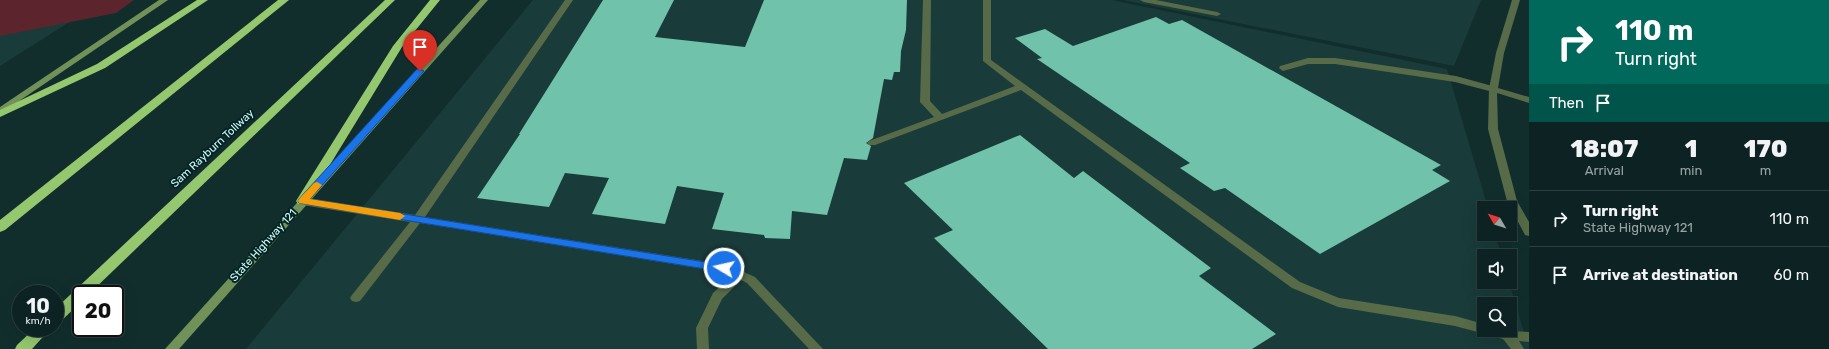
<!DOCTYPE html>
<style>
body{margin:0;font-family:Rubik,sans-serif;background:#162a2a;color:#f1f3f6;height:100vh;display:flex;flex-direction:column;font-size:15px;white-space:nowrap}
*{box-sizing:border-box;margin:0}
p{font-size:13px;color:#9aa4a5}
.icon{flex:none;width:22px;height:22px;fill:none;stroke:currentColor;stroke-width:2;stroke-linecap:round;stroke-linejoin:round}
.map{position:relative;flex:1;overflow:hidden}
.details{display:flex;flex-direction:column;background:#0d2222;width:300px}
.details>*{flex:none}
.hud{background:#00695c;color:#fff;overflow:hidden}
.needle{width:26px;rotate:309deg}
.tools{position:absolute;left:1477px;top:201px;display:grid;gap:8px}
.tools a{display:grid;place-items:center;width:40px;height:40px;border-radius:0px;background:#0d2222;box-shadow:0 4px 16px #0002,0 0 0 1px #2d3f40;font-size:20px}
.speed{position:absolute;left:12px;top:285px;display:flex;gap:8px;font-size:20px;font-weight:700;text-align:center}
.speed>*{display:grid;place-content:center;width:52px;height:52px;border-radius:50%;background:#0d2222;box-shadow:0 4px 16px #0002,0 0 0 1px #2d3f40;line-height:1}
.speed small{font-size:10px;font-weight:400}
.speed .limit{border:2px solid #111;border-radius:6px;background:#fff;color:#111}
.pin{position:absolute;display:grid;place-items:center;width:34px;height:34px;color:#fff;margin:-41px -17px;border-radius:50% 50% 50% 0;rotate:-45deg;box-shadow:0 0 4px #0007}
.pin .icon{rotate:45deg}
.me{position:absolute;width:44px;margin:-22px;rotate:279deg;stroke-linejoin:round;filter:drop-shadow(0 0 3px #0008)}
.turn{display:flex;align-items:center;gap:14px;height:84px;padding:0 20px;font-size:18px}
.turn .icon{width:52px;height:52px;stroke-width:2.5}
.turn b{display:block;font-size:28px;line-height:34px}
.then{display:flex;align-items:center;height:38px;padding:0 20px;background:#0003;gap:8px;font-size:15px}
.eta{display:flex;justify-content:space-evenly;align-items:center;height:68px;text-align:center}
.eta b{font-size:24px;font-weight:800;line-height:28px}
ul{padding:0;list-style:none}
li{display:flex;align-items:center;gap:12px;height:56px;padding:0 20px;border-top:1px solid #2d3f40}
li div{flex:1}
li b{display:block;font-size:15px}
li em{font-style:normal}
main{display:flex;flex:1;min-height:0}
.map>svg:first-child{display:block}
.built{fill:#193b3a;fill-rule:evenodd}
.green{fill:#5c252d}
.building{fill:#70c2aa}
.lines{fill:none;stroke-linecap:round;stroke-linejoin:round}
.service{fill:#576b48;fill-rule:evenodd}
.tertiary{fill:#576b48;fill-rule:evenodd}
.secondary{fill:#709158;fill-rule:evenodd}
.motorway{fill:#94c76e;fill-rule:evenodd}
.route{fill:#1a73e8;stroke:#114b97}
.slow{fill:#f59e0b}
.labels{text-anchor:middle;stroke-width:4;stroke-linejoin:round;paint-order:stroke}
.street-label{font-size:11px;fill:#d0fbf9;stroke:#062423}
</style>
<main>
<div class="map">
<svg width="1529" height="349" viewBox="0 0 1529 349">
<rect width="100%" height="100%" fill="#112e2d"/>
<g class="built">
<polygon points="0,0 104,0 0,66"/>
<path d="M533,0H1112L1447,69L1488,208H1484V234H1495L1502,256H1484V282H1509L1526,339L1529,342V349H246ZM1484,304H1510V330H1484Z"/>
<polygon points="1123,0 1481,0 1454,66"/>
</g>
<polygon class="green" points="0,0 134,0 116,13 0,36"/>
<g class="building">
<polygon points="603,0 674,0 655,37 745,47 764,0 907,0 906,30 901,51 900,72 894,72 892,80 884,79 873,138 866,143 871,146 867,160 844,158 827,215 792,211 790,239 765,238 764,235 712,229 724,193 677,186 665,224 592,214 609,178 565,173 549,207 477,198 520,134 519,134"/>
<polygon points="1156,17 1169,24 1182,20 1441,165 1432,170 1450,181 1320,254 1225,188 1214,191 1180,168 1190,163 1037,59 1042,58 1015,38 1045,29 1073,46"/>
<polygon points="1020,135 1074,178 1083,171 1211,268 1199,276 1276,334 1252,349 1048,349 934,238 953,230 904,183"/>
</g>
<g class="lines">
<g class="service">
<polygon points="565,0 573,0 425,217 728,265 755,277 823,349 809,349 747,283 741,280 722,299 708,328 709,349 697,349 696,328 713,293 731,276 722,272 420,223 360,301 356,302 352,301 350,298 352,295 410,222 302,205 297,201 298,199 302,197 415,215"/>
<polygon points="923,0 931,0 930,101 942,114 1015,86 983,61 983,0 991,0 991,60 1300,282 1339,298 1455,316 1484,324 1484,330 1529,332 1529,342 1519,341 1524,349 1511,349 1503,339 1485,334 1455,326 1338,307 1292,288 1021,90 875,145 869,145 867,143 869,141 934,117 920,102"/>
<polygon points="1140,0 1156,0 1217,12 1221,14 1217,16 1144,2"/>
<polygon points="1308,58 1335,58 1456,76 1496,87 1497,89 1493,92 1455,82 1335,64 1308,64 1283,71 1279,68 1280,66"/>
</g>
<polygon class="tertiary" points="1512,0 1520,0 1504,53 1498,88 1529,97 1529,103 1497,93 1498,129 1517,201 1529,222 1529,236 1525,235 1507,201 1488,129 1489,89 1496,53"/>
<g class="secondary">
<polygon points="159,0 168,0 0,114 0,107"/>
<polygon points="480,0 488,0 179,349 165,349"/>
</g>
<g class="motorway">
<polygon points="197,0 208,0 105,68 0,117 0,110 97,64"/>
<polygon points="278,0 289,0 5,230 0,232 0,220"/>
<polygon points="385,0 395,0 89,294 81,294 81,302 60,322 55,324 55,309"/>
<polygon points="430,0 440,0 402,47 306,204 298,204 296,201 393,46"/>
<polygon points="35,328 51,328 32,349 15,349 17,345"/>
</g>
</g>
<polygon class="route" points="417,69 420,69 424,71 310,199 724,265 728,266 729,268 728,271 724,272 299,203 298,201 299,199"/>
<polygon class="slow" points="317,182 322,185 310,199 400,213 405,216 400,220 299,203 298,201 299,199 314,183"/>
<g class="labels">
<g class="street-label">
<text transform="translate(212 148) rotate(-43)" y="4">Sam Rayburn Tollway</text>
<text transform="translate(263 245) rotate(-48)" y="4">State Highway 121</text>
</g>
</g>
</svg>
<div class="tools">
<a><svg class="needle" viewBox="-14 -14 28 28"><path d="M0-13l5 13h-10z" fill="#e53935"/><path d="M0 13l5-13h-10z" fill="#9aa4a5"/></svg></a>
<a><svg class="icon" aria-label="sound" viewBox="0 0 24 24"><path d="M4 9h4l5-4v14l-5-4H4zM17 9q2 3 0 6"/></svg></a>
<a><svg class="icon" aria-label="search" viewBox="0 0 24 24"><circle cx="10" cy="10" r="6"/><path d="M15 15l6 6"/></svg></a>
</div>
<div class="speed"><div>10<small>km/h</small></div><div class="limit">20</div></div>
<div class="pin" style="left:420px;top:71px;background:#d93025"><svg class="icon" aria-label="arrive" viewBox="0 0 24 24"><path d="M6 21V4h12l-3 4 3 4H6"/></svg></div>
<svg class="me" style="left:724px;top:268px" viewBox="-20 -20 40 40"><circle r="17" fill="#1a73e8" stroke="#fff" stroke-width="3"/><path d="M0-11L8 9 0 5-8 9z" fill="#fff"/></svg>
</div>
<section class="details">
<div class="hud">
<div class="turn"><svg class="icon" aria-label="right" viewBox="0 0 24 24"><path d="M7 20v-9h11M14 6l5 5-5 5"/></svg><div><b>110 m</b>Turn right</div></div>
<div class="then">Then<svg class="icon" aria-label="arrive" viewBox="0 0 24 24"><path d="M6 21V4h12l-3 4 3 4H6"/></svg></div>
</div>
<div class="eta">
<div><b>18:07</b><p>Arrival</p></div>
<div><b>1</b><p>min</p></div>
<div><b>170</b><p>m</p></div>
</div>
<ul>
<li><svg class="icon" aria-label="right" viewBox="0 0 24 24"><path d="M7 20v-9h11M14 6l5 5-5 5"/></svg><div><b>Turn right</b><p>State Highway 121</p></div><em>110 m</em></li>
<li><svg class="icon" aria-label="arrive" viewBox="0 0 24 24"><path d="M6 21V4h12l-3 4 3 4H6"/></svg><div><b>Arrive at destination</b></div><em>60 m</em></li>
</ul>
</section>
</main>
